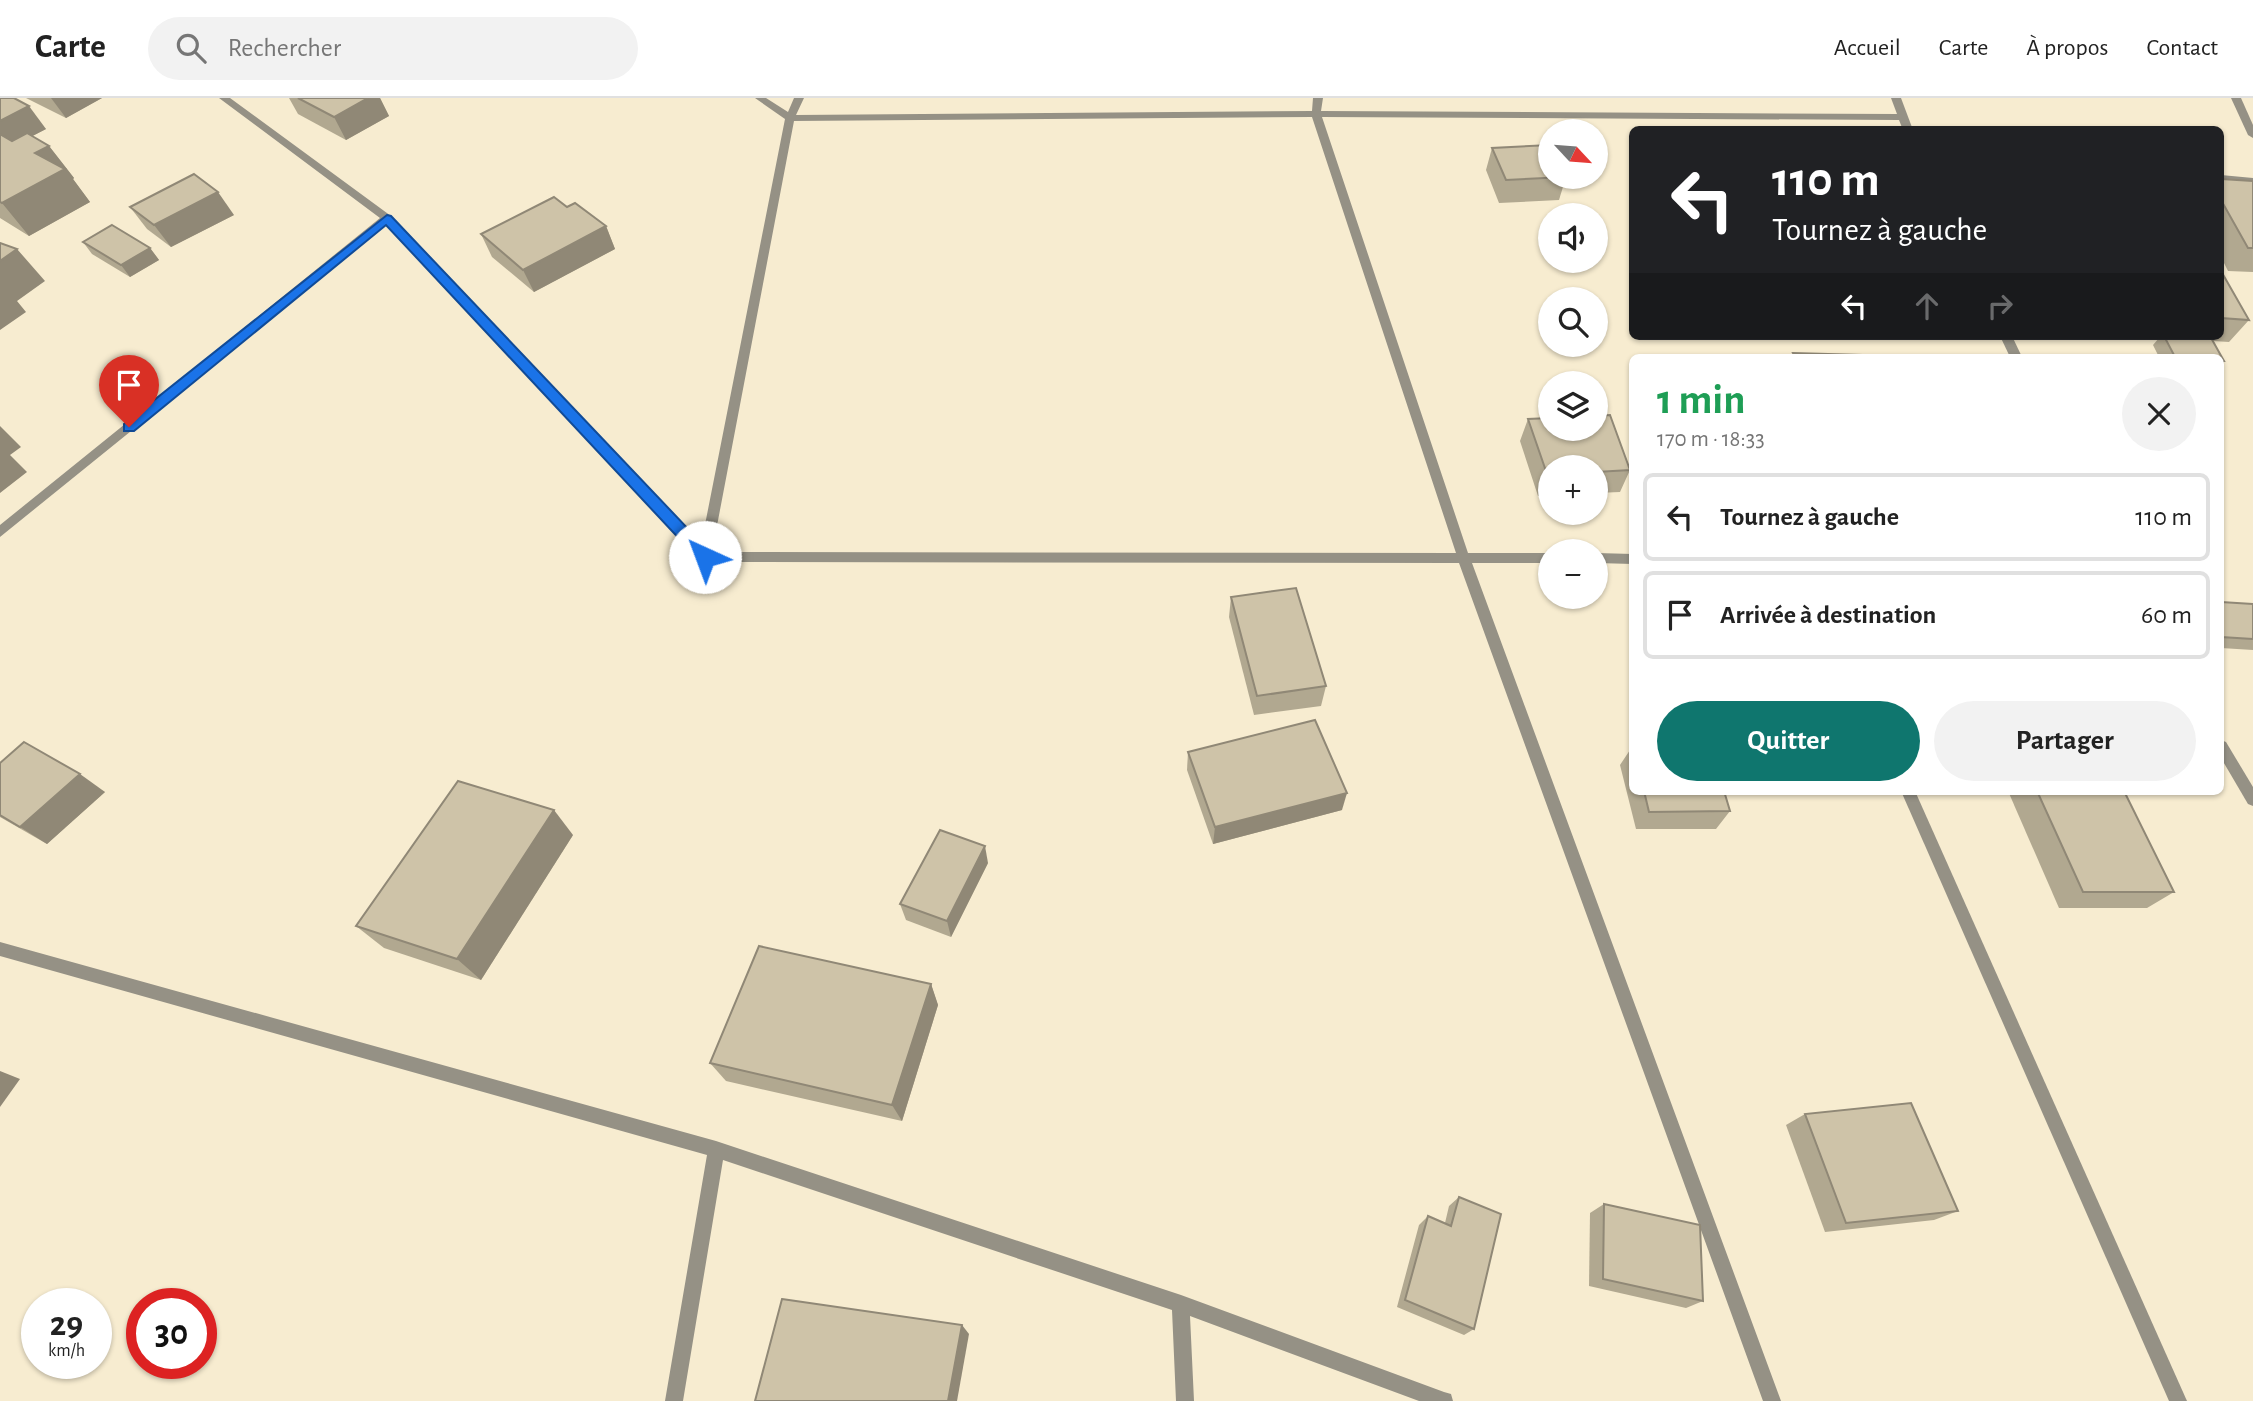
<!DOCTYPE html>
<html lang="fr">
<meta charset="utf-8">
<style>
body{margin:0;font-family:"Alegreya Sans",sans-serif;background:#f2f2f2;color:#222;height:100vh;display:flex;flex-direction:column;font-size:26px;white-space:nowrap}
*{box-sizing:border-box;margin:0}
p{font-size:23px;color:#767676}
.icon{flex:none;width:38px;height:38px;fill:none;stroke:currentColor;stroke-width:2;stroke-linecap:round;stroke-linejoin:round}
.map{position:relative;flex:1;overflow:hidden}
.sheet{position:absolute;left:1629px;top:256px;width:595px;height:441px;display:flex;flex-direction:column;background:#fff;border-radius:10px;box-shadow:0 2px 5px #0004}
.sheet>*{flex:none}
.hud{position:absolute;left:1629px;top:28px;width:595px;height:214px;border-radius:10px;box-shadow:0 2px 5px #0004;background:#202124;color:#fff;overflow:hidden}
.needle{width:46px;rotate:116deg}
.fabs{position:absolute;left:1538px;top:21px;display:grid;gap:14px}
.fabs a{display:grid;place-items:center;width:70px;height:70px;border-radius:50%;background:#fff;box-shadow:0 2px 5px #0004;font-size:35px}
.speed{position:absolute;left:21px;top:1190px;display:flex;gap:14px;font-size:35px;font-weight:700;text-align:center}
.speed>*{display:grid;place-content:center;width:91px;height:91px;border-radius:50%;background:#fff;box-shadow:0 2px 5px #0004;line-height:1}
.speed small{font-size:18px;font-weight:400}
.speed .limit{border:10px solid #d22;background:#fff;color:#111}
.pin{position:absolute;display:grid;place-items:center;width:60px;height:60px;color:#fff;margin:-72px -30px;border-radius:50% 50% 50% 0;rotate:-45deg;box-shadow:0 0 7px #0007}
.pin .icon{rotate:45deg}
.me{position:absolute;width:77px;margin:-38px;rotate:317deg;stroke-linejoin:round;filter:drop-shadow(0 0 5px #0008)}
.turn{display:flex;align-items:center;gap:24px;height:147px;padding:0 28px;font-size:32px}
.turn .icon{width:91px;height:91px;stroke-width:2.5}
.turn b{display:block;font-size:49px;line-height:60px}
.lanes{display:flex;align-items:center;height:66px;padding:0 28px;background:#0003;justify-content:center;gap:35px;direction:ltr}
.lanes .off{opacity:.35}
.round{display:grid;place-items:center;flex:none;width:74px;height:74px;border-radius:37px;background:#f2f2f2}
.summary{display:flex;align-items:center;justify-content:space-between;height:119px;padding:0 28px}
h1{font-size:42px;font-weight:700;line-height:52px;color:#1e9e55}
.action{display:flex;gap:14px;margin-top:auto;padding:14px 28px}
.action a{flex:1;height:80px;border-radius:42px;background:#0f766e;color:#fff;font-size:28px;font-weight:700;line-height:80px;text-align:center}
.action a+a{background:#f2f2f2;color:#222}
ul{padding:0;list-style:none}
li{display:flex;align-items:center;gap:21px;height:88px;margin:0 14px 10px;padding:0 14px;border:4px solid #e0e0e0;border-radius:10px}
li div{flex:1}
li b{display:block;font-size:26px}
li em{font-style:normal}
header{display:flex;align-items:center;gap:42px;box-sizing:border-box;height:98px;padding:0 35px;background:#fff;border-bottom:2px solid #e0e0e0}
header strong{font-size:33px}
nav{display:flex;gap:38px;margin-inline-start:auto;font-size:24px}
.search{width:490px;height:63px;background:#f2f2f2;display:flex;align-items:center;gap:18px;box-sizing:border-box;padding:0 24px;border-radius:38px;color:#767676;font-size:26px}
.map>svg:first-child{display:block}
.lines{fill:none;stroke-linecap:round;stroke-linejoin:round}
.minor{fill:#959185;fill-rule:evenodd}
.wall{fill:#b1a890}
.shaded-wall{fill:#908876}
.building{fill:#cec3a8;stroke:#908876;stroke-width:2}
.route{fill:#1a73e8;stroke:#114b97;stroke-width:2}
</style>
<header>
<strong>Carte</strong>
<div class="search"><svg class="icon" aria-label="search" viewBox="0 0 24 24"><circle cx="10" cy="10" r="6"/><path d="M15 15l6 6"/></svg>Rechercher</div>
<nav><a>Accueil</a><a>Carte</a><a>À propos</a><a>Contact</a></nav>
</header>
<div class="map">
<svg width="2253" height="1303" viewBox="0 0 2253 1303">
<rect width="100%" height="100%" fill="#f7ecd0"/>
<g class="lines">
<g class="minor">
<path d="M219,0H230L391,118L701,447L785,21L755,0H766L788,14L794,0H804L796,17L1312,13L1313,0H1323L1321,13L1897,16L1891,0H1901L1913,32H1903L1899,22L1322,19L1468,455H1550V465H1472L1781,1303H1763L1459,465L705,464L701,462L387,126L0,439V427L380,120ZM1312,19L1456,455L712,454L794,23Z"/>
<polygon points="2231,0 2241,0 2253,27 2253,40 2248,37"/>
<polygon points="2221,77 2253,80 2253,86 2221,83"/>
<polygon points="2000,238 2012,238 2022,259 2010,259"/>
<polygon points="1596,455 1633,456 1633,466 1596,465"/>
<polygon points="2221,642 2226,644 2253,689 2253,708 2248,706 2221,660"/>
<polygon points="1901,693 1915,693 2187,1303 2169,1303"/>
<polygon points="0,844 716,1043 1181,1197 1444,1294 1451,1296 1453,1303 1419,1303 1190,1218 1194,1303 1176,1303 1172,1212 723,1062 683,1303 665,1303 707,1057 0,858"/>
</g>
</g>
<g class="wall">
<polygon points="0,0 46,31 32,38 49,48 74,80 73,81 90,104 29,138 0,120"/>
<polygon points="26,0 102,0 66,20"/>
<polygon points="289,0 380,0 389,18 346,42 298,16"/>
<polygon points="1492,50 1566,79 1559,102 1499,105 1486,72"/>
<polygon points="2221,81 2253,83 2253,174 2228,173 2221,159"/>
<polygon points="130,109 234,117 171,149 147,131"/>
<polygon points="567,109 606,128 615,151 534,194 492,159 481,136"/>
<polygon points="83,144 150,150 159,162 130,179 92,156"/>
<polygon points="2221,173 2249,222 2229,244 2213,243 2224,263 2221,267 2221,259 2159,259 2153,247 2159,240 2155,240 2153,238 2221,238"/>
<polygon points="1528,321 1630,372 1620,394 1596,395 1596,369 1550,369 1550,397 1538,398 1520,343"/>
<polygon points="1231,499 1326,588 1321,608 1254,617 1229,519"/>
<polygon points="2221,504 2253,506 2253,552 2221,550"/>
<polygon points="1632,649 1633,693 1724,693 1730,713 1716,731 1636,731 1620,667"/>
<polygon points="1188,654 1342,712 1213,746 1187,672"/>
<polygon points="0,665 105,694 47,746 0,719"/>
<polygon points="2008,693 2124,693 2174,794 2147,810 2059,810"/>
<polygon points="573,737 481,882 384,850 356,828"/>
<polygon points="988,765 951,839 906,822 900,806"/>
<polygon points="931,886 938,907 902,1023 726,983 710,965"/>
<polygon points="1805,1016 1958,1113 1934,1122 1825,1134 1786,1027"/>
<polygon points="1459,1099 1474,1231 1464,1237 1397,1209 1419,1127 1428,1118 1445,1125 1449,1108"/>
<polygon points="1604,1106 1703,1203 1686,1210 1589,1188 1590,1115"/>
</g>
<g class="shaded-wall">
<polygon points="51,0 102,0 66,20"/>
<polygon points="368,0 380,0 389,18 346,42 334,19"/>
<polygon points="29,8 46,31 0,55 0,23"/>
<polygon points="49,48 74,80 73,81 90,104 29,138 2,105 35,55"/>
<polygon points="218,94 234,117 171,149 154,127"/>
<polygon points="606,128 615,151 534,194 523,172"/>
<polygon points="150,150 159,162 130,179 121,167"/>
<polygon points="17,151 45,183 17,203 26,214 0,232 0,163"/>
<polygon points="0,328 21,349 10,357 27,374 0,395"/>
<polygon points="80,676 105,694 47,746 20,729"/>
<polygon points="1347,695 1342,712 1213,746 1215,729"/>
<polygon points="554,712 573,737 481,882 457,861"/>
<polygon points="985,748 988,765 951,839 947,823"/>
<polygon points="931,886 938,907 902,1023 892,1007"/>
<polygon points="0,973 20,981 0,1009"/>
<polygon points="962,1227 969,1236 957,1303 948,1303"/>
</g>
<g class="building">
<polygon points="0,0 14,0 29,8 0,23"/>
<polygon points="298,0 368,0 334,19"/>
<polygon points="27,35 49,48 35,55 65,71 2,105 0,104 0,36 12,43"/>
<polygon points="1550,47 1550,79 1566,79 1506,82 1492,50"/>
<polygon points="194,76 218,94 154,127 130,109"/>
<polygon points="2221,81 2253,83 2253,150 2248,150 2221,102"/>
<polygon points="554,99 567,109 575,105 606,128 523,172 481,136"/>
<polygon points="112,127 150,150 121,167 83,144"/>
<polygon points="0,145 17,151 0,163"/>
<polygon points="2221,173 2249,222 2221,220"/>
<polygon points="2164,238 2210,238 2224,263 2221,263 2221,259 2175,259"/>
<polygon points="1793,255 1862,257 1862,259 1795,259"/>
<polygon points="1610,317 1630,372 1596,374 1596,369 1550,369 1550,376 1547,376 1528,321 1550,320 1550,331 1596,331 1596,318"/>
<polygon points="1296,490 1326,588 1257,598 1231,499"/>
<polygon points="2221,504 2253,506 2253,541 2221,539"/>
<polygon points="1315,622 1347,695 1215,729 1188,654"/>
<polygon points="24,644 80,676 20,729 0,717 0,665"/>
<polygon points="458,683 554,712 457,861 356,828"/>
<polygon points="1644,693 1724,693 1730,713 1649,714"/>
<polygon points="2037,693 2124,693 2174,794 2083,794"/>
<polygon points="940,732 985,748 947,823 900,806"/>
<polygon points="759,848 931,886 892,1007 710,965"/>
<polygon points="1911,1005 1958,1113 1846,1125 1805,1016"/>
<polygon points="1459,1099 1501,1116 1474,1231 1405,1202 1428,1118 1451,1128"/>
<polygon points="1604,1106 1700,1127 1703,1203 1603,1181"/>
<polygon points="782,1201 962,1227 948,1303 755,1303"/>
</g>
<polygon class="route" points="387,117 391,118 711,455 713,459 711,463 700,463 386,127 134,333 124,333 124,326"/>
</svg>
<div class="fabs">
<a><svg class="needle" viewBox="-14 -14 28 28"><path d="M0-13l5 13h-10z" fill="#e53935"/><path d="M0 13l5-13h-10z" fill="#767676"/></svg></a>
<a><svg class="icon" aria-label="sound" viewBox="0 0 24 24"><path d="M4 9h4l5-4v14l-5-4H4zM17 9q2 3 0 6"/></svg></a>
<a><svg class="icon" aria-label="search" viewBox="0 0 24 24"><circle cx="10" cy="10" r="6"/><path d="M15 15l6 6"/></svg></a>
<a><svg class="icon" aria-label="layers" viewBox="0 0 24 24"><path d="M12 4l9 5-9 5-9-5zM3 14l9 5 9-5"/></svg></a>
<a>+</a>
<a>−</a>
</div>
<div class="speed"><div>29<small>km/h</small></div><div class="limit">30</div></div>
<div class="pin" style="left:129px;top:329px;background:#d93025"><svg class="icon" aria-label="arrive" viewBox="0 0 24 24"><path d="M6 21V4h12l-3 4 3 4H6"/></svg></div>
<svg class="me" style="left:705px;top:459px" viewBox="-20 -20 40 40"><circle r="19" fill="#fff"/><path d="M0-13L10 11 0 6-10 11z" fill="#1a73e8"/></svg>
<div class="hud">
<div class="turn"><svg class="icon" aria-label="left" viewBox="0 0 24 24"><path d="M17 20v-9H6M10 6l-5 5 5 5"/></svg><div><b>110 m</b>Tournez à gauche</div></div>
<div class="lanes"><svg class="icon" aria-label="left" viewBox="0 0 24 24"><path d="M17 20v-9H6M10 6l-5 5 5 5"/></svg><svg class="icon off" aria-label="ahead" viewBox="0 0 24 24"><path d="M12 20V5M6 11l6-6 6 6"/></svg><svg class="icon off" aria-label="right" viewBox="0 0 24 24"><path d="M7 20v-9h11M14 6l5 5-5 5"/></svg></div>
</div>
<section class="sheet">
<div class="summary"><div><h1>1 min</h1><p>170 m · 18:33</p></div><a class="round"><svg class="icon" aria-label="close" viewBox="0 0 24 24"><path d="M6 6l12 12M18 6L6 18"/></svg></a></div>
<ul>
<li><svg class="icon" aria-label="left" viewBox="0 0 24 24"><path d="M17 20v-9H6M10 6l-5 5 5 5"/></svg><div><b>Tournez à gauche</b></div><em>110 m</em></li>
<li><svg class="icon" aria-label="arrive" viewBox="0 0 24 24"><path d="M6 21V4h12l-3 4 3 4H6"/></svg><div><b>Arrivée à destination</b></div><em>60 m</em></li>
</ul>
<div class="action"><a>Quitter</a><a>Partager</a></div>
</section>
</div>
